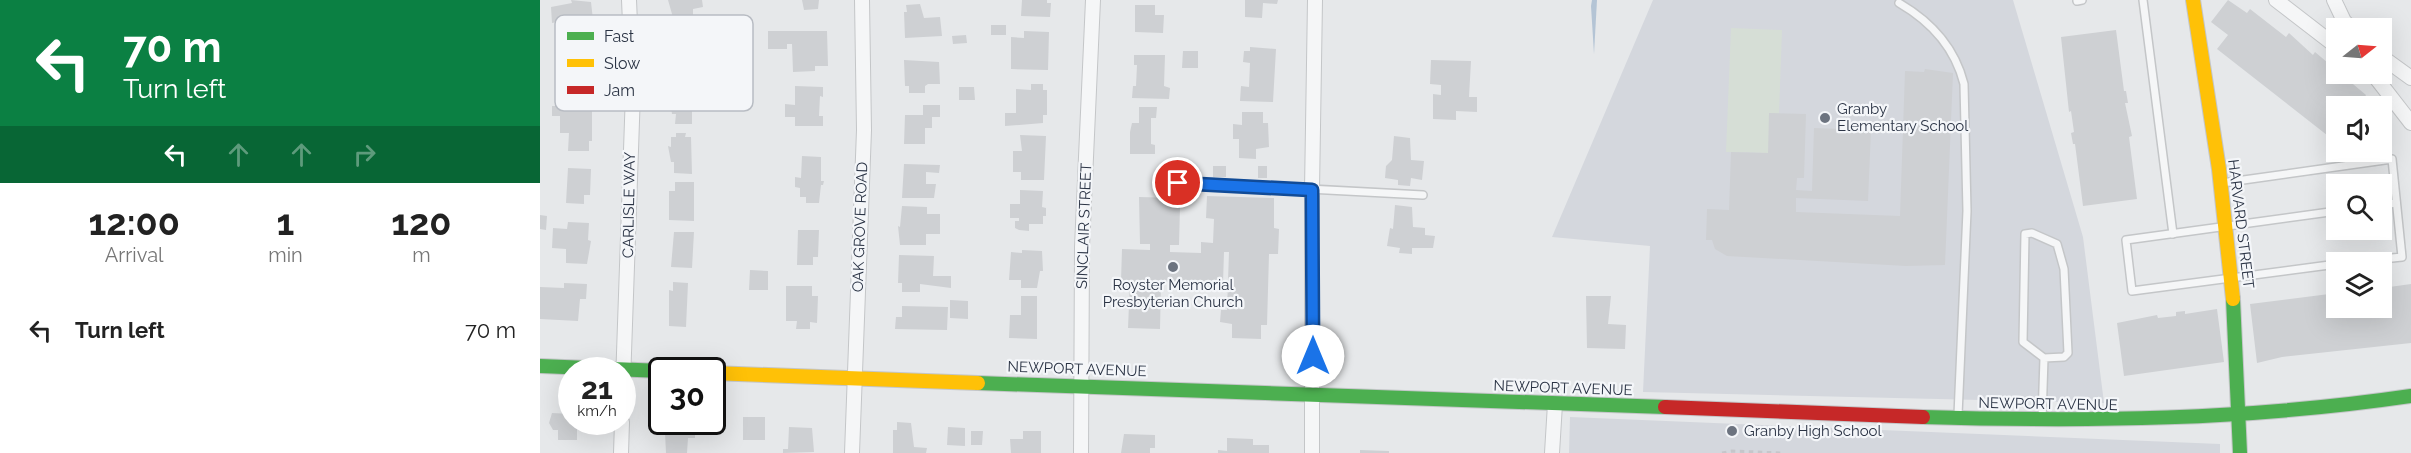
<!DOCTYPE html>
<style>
body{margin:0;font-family:Raleway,sans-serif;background:#f2f2f2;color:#222;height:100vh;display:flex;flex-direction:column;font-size:22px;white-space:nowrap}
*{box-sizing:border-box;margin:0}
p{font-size:20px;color:#767676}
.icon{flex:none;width:33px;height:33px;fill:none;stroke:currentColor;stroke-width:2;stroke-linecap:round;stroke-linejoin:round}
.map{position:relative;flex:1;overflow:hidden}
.sheet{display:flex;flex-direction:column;background:#fff;width:540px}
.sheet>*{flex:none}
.banner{background:#0b8043;color:#fff;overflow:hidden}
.needle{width:39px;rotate:73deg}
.tools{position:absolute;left:1786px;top:18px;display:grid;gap:12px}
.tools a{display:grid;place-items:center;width:66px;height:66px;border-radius:0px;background:#fff;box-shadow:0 6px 24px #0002;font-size:30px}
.speed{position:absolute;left:18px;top:357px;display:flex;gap:12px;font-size:30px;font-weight:700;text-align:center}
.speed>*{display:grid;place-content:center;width:78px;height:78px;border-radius:50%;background:#fff;box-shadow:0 6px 24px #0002;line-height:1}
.speed small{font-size:15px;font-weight:400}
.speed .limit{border:3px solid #111;border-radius:9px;background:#fff;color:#111}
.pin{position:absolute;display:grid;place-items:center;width:51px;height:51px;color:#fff;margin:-26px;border:3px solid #fff;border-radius:50%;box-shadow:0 2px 6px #0007}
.me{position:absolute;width:66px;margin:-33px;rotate:0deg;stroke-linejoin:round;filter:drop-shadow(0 0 4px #0008)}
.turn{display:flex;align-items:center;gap:21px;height:126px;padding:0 24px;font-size:27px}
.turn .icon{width:78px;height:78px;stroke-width:2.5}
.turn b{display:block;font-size:42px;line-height:51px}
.lanes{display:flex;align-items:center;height:57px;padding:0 24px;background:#0003;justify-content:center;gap:30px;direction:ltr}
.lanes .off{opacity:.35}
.eta{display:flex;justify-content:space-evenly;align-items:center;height:102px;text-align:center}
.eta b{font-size:36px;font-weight:700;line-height:42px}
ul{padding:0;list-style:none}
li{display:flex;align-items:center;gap:18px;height:90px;padding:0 24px}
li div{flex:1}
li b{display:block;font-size:22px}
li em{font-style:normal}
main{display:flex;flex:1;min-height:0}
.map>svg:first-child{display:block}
.built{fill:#d4d7dd}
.green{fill:#d6ded6}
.water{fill:#b4c4d5}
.building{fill:#ced0d3}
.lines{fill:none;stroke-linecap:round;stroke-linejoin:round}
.lane-casing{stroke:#c4c6c8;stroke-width:10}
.street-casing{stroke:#c4c6c8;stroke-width:16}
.fast-casing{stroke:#c4c6c8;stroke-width:16}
.slow-casing{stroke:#c4c6c8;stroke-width:16}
.jam-casing{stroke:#c4c6c8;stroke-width:16}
.path{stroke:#c5c6ca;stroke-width:3;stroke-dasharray:4.5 4.5;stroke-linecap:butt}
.lane{stroke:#f5f6f7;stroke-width:7}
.street{stroke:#f5f6f7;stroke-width:14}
.fast{stroke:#4caf50;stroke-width:14}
.slow{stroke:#ffc107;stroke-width:14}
.jam{stroke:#c62828;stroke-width:14}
.route-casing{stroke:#114b97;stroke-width:15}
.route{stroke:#1a73e8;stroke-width:10}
.poi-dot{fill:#6c737f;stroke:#f4f6f9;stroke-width:2}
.labels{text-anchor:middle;stroke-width:4.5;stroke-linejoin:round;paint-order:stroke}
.poi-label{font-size:15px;fill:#2b3445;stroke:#f4f6f9;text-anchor:start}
.street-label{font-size:15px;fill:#2b3445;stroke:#f4f6f9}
.key{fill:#f4f6f9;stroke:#b8bcc3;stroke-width:1.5}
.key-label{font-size:16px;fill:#2b3445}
</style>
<main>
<section class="sheet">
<div class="banner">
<div class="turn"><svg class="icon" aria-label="left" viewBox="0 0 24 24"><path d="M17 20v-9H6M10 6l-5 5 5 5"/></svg><div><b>70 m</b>Turn left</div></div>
<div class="lanes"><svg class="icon" aria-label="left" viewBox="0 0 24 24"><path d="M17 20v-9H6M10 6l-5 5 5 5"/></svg><svg class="icon off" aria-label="ahead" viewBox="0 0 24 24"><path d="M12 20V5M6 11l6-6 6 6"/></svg><svg class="icon off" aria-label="ahead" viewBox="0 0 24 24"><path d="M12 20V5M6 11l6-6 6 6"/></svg><svg class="icon off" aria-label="right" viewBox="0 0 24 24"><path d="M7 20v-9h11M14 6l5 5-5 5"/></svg></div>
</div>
<div class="eta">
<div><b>12:00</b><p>Arrival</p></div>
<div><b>1</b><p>min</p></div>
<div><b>120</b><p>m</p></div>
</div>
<ul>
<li><svg class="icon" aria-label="left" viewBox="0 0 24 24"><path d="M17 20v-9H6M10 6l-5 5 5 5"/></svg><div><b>Turn left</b></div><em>70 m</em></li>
</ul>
</section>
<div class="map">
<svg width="1871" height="453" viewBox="0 0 1871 453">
<rect width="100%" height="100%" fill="#e6e8ea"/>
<g class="built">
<polygon points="1113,0 1473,0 1543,237 1564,403 1103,392 1110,246 1012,237"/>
<polygon points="1030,417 1680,444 1680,453 1029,453"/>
</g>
<polygon class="green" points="1191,28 1242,30 1239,113 1228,153 1186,152"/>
<polygon class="water" points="1052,0 1057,0 1054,54 1051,6"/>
<g class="building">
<polygon points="31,0 51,2 54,29 48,30 46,38 30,40 29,31 17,31 17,22 12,23 11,7 32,3"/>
<polygon points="128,0 162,0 163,7 153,9 153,19 134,21"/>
<polygon points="262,0 279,0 278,9 264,10"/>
<polygon points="482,0 507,0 507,3 511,3 510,17 481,16"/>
<polygon points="705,0 738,0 737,4 723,3 722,18 705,17"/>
<polygon points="1688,0 1707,13 1710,9 1746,37 1749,33 1773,55 1775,52 1826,95 1824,98 1835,106 1797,106 1797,132 1792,139 1677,49 1688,35 1671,22"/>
<polygon points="380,4 384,18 400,17 402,36 365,38 364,12 367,12 366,5"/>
<polygon points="595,5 615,5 615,15 624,15 623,33 595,32"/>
<rect x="451" y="25" width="15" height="10"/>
<polygon points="1576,30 1584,91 1586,91 1588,103 1585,103 1592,136 1589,137 1597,199 1543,206 1535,144 1533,144 1531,133 1534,132 1531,111 1529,112 1521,37"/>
<polygon points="228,31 287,31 288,66 275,66 275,71 253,72 252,44 247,44 247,49 228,49"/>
<polygon points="484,31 509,32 508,70 471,69 471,37 484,38"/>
<polygon points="426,35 427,43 413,44 412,36"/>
<polygon points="710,47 736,49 733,102 700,101 701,86 709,87 710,63 703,62 704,51 710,51"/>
<polygon points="643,51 658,51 658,68 642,68"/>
<polygon points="594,55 625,55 624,86 630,88 629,99 592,98 593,86 596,86 597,65 594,65"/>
<polygon points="364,60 399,62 400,84 388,84 385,86 385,93 369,93 369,86 365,86"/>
<polygon points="891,60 931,61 929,97 937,97 937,112 916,111 916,120 893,119 893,94 901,95 901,85 890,84"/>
<polygon points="1385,69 1413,73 1405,265 1366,266 1187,256 1175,249 1172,240 1166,240 1167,209 1189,210 1191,152 1228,153 1229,113 1266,114 1264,178 1257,178 1256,190 1272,191 1274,128 1331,130 1328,201 1256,198 1256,212 1360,216 1365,71 1384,72"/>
<polygon points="136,83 148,83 148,90 152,90 152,124 135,124 136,114 132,114 130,99 132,99 132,90 136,90"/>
<polygon points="491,84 503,84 503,90 507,90 507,115 503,115 503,123 465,126 465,113 476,113 476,89 491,90"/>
<polygon points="255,86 283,87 283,97 280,96 279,116 283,116 283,126 255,126 255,117 245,117 245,104 255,105"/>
<polygon points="419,87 434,87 435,100 419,100"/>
<polygon points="383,105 400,105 400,117 392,117 392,128 385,128 385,144 364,144 365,115 383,115"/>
<polygon points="12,106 52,106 52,141 49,141 49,151 28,151 29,133 20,133 20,116 12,116"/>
<polygon points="599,107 617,107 616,118 611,118 611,144 615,145 615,154 590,154 590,132 592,123 599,123"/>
<polygon points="702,112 723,112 723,123 728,123 729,147 716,149 716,159 699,158 699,139 693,139 693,124 702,125"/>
<polygon points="136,133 146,133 145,137 151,137 152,174 134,173 134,162 131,162 128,146 131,147 131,137 136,137"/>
<polygon points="480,135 506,136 504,180 481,180 481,172 473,172 473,151 482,151"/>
<polygon points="854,136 870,138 871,160 884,161 882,180 871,178 870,186 858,185 858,180 845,178 846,166 852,160"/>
<polygon points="262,156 281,157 281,181 284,181 283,185 281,185 279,203 266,203 266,197 260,197 260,188 255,187 255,177 261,178"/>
<polygon points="364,164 400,165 399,173 386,172 386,184 396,184 394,198 362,198"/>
<rect x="673" y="166" width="13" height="11"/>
<rect x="718" y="166" width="9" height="12"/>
<polygon points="28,168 51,169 50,195 44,195 44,204 26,203"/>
<polygon points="135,182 154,182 154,221 129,220 129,191 135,191"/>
<polygon points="480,190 503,191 502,207 506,208 506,216 503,216 503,224 489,224 489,231 479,230 475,228 475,221 479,221 479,218 470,218 470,204 480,204"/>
<polygon points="667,196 734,198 734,228 739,229 738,254 729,254 727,325 721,325 721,339 692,338 692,324 680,322 681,310 687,310 689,252 684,252 683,283 621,282 620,329 588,328 590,281 581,281 582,249 610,250 610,244 600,244 599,197 636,198 636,207 640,207 639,245 630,245 630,252 661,253 661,242 673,243 674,219 666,218"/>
<polygon points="855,205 872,207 873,227 885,228 885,235 895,236 893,248 872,248 872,254 859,253 860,248 847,246 850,228 853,229"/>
<polygon points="362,206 387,207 387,214 400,214 400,234 386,234 386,245 360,245 358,226 360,227"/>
<polygon points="0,215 7,216 6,230 0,229"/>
<polygon points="28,222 49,223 48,240 51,241 47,264 26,263 26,249 12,248 13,228 27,229"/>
<polygon points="258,230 279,230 278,257 273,257 273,265 257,265"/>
<polygon points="134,232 154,232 152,268 131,267"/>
<polygon points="482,250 502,251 503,271 500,271 497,288 481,288 481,280 469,280 471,252 482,253"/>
<polygon points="359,255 394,256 393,276 411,276 411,288 380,284 380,292 362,292 362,283 358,283"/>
<polygon points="210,270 228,271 228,290 209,290"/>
<polygon points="133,282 148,283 146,327 129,326 129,290 133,291"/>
<polygon points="24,283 47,284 46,299 40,299 38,321 0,319 0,287 24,288"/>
<polygon points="1871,284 1871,343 1742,357 1717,363 1710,304 1797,293 1797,308 1842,308 1842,288"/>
<polygon points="246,286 272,286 272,296 278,296 277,323 270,322 270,329 256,329 257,321 246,321"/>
<polygon points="481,296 497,296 497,339 469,338 470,315 481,315"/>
<polygon points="1046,296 1071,296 1068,324 1086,325 1085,349 1047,348"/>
<polygon points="410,300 428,301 428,319 410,318"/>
<polygon points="362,306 408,307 407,330 355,329 356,317 362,317"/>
<polygon points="1677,309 1684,362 1584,376 1577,323 1617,315 1618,318 1636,316 1636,312 1645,311 1645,314"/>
<polygon points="12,413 32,414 32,422 37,422 37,440 18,440 18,430 13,430 9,423"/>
<rect x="203" y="417" width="22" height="23"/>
<polygon points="126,422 148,422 147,428 155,429 155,438 148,438 147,453 126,453 125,432 122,432 122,425 126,426"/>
<polygon points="357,422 371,423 374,447 387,448 386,453 353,453 353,430 357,430"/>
<polygon points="249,427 272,428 274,452 243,453 243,449 248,449"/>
<polygon points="408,427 425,428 425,446 407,445"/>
<polygon points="431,431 443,431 442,445 431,445"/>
<polygon points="483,431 501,431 501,453 471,453 470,439 483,439"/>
<polygon points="584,434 615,435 615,448 610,448 610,453 581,453"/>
<polygon points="687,438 713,439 713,445 729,445 729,453 678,453 678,450 687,451"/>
<polygon points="820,450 849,451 849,453 820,453"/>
</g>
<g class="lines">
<g class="lane-casing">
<g id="lane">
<polyline points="1603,0 1633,234"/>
<polyline points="1537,1 1542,0"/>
<path d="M1359,3C1390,21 1415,48 1424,84L1427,211L1418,415"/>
<polyline points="638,182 883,195"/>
<polyline points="1682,183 1852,159 1862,257 1813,262"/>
<polyline points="1842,205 1856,203"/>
<polyline points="1797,211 1586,240 1592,291 1797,264"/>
<polyline points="1502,419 1504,358 1483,342 1485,234 1492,233 1517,244 1524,269 1528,353 1524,357 1504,358"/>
</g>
</g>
<g class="street-casing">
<g id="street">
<polyline points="1736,0 1797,47"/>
<polyline points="1794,0 1804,21 1811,28"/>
<polyline points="1842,57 1871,78"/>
<polyline points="1833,74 1871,123"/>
<polyline points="82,411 93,92 89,0"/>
<polyline points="81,453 82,422"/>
<polyline points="312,453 324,130 322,0"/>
<polyline points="541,453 542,247 553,0"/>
<polyline points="772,453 772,190 775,0"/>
<polyline points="1012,453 1015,404"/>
</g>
</g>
<g class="fast-casing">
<g id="fast">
<polyline points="1693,299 1700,453"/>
<polyline points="0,366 122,371"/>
<polyline points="438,383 1125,407"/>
<path d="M1383,417C1547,422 1708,420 1871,396"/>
</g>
</g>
<g class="slow-casing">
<g id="slow">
<polyline points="1653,0 1679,169 1693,299"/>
<polyline points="172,373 438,383"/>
</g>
</g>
<g class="jam-casing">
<polyline id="jam" points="1125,407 1383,417"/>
</g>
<polyline class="path" points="1182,453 1192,451 1241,453"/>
<use href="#lane" class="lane"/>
<use href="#street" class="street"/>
<use href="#fast" class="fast"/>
<use href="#slow" class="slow"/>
<use href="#jam" class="jam"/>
</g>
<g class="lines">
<g class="route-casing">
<polyline id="route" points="638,183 772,190 773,356"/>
</g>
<use href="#route" class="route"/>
</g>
<g class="poi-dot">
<circle cx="1285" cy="118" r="6"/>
<circle cx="633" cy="267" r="6"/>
<circle cx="1192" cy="431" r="6"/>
</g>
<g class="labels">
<g class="poi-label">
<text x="1297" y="114">Granby<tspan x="1297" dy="17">Elementary School</tspan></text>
<text x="633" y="290" text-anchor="middle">Royster Memorial<tspan x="633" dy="17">Presbyterian Church</tspan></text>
<text x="1204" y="436">Granby High School</text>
</g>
<g class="street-label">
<text transform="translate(89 205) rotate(-89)" y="5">CARLISLE WAY</text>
<text transform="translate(1701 224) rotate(83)" y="5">HARVARD STREET</text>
<text transform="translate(544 226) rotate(-88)" y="5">SINCLAIR STREET</text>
<text transform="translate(320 227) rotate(-88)" y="5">OAK GROVE ROAD</text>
<text transform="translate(537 369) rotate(2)" y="5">NEWPORT AVENUE</text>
<text transform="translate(1023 388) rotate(2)" y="5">NEWPORT AVENUE</text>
<text transform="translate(1508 404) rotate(1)" y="5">NEWPORT AVENUE</text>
</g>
</g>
<rect x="15" y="15" width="198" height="96" rx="9" class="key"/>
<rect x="27" y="32" width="27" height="8" fill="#4caf50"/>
<rect x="27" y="59" width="27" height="8" fill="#ffc107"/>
<rect x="27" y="86" width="27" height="8" fill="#c62828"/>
<g class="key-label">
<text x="64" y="42">Fast</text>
<text x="64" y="69">Slow</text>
<text x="64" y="96">Jam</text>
</g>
</svg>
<div class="tools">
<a><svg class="needle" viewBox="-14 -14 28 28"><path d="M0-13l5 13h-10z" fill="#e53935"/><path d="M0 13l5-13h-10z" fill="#767676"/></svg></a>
<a><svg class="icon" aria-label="sound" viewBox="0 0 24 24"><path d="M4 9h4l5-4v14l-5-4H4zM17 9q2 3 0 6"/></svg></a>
<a><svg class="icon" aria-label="search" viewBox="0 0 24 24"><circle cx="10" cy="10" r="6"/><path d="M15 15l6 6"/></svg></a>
<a><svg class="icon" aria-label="layers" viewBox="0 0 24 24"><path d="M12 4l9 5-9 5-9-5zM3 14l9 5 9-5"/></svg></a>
</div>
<div class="speed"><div>21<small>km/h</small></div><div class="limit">30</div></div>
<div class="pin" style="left:638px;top:183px;background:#d93025"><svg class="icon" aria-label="arrive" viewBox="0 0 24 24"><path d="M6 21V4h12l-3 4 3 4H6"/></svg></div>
<svg class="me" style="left:773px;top:356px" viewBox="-20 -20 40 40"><circle r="19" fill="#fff"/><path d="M0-13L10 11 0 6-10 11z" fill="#1a73e8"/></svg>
</div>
</main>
